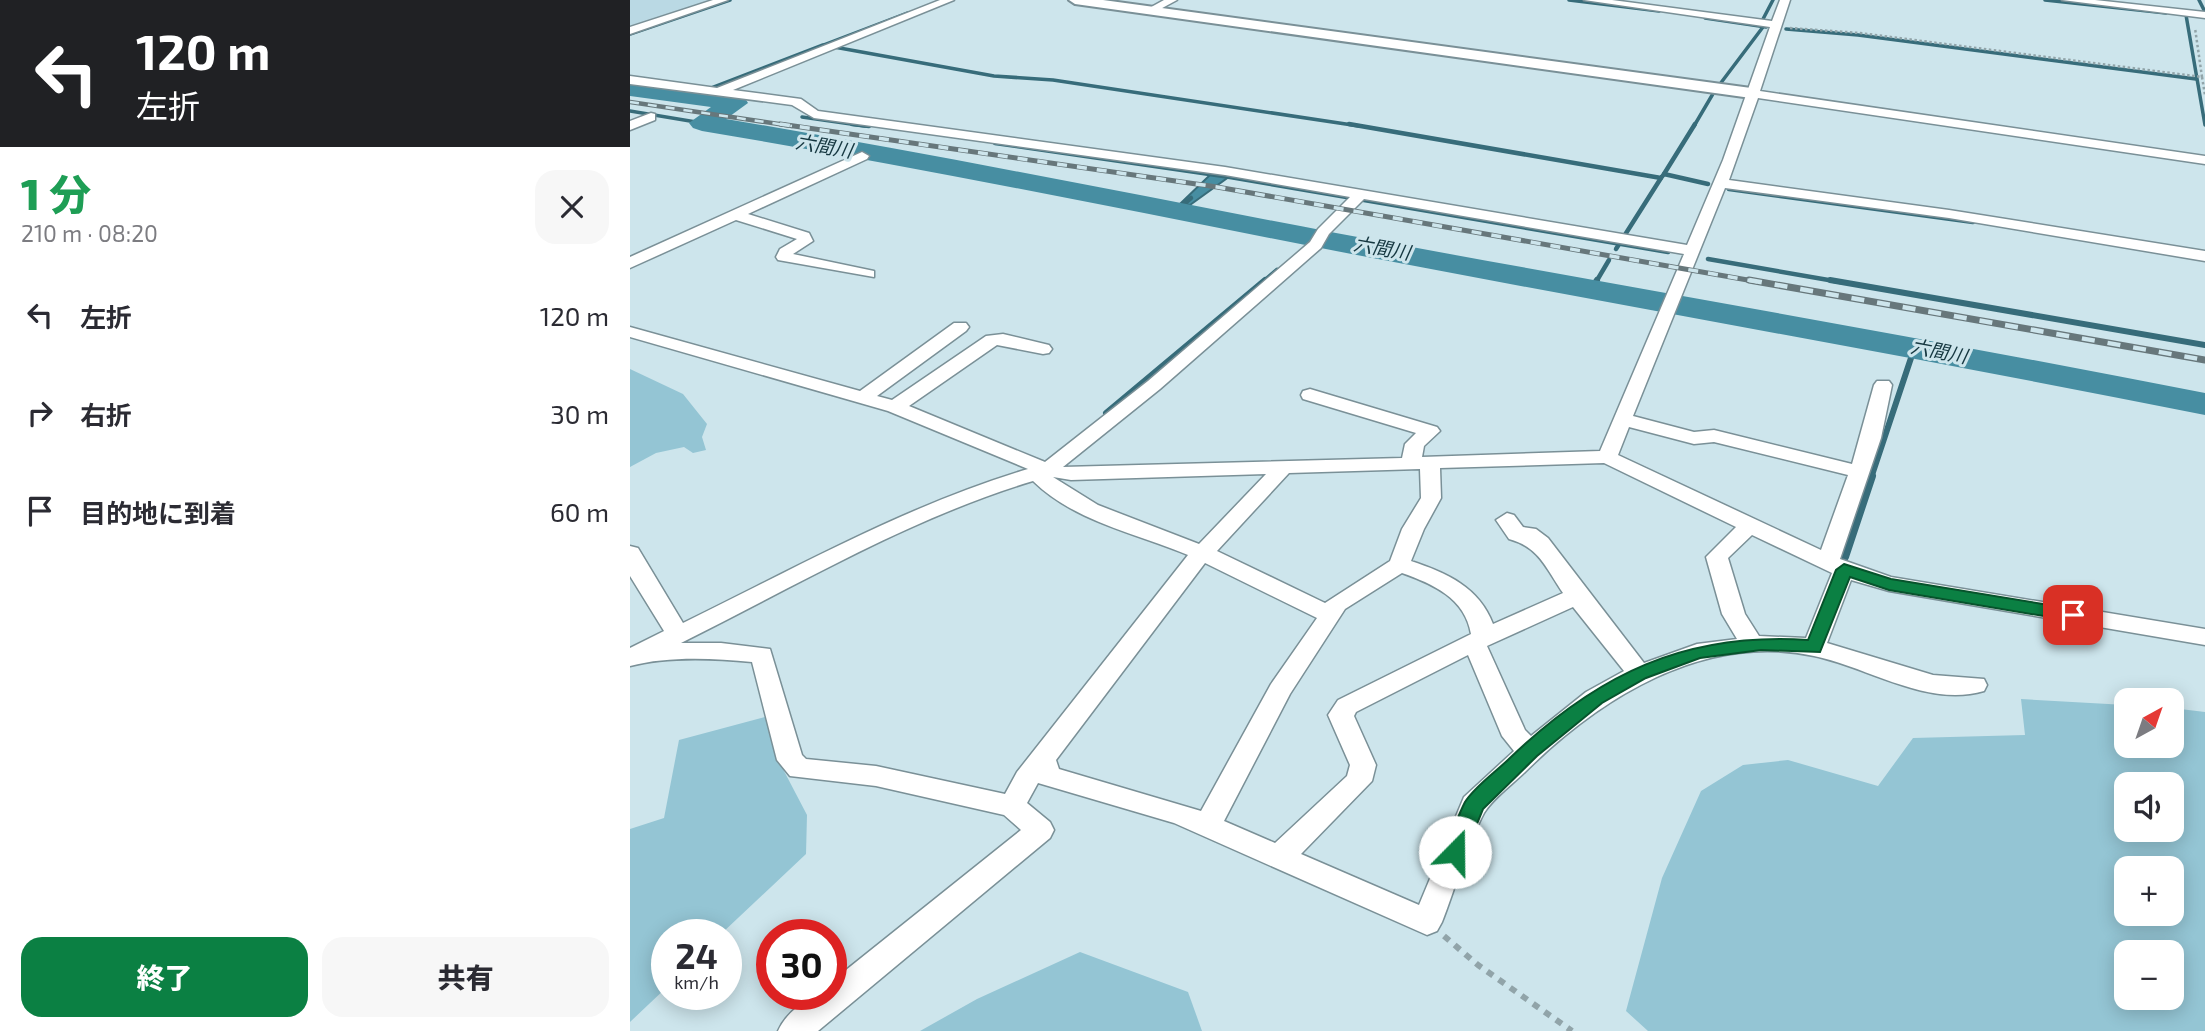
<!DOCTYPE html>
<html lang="ja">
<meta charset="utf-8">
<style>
body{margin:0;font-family:"Exo 2","Noto Sans JP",sans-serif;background:#f7f7f7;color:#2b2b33;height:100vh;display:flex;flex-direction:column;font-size:26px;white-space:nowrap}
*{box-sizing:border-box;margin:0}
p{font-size:23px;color:#7c7c81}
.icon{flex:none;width:38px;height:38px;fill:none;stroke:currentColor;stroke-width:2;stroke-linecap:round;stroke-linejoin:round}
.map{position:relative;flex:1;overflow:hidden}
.panel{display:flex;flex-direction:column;background:#fff;width:630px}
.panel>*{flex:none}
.guide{background:#202124;color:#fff;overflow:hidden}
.needle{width:46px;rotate:40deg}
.controls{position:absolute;left:1484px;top:688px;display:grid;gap:14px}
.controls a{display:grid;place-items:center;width:70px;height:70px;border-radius:14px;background:#fff;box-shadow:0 4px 18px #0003;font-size:35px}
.speed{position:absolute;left:21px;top:919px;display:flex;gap:14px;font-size:35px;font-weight:700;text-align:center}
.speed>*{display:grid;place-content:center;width:91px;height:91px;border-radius:50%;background:#fff;box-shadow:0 4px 18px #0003;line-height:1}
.speed small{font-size:18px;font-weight:400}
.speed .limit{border:10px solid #d22;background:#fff;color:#111}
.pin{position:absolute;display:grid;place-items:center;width:60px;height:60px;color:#fff;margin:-30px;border-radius:14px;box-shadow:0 4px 10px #0006}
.me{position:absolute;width:77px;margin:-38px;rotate:22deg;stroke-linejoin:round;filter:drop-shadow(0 0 5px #0008)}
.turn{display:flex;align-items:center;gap:24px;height:147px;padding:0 21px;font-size:32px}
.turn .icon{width:91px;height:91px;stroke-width:2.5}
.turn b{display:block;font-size:49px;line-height:60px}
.round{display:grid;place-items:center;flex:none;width:74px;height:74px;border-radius:21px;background:#f7f7f7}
.overview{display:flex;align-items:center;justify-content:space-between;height:119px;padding:0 21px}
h1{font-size:42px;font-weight:800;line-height:52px;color:#1e9e55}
.action{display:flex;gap:14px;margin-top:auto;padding:14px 21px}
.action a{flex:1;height:80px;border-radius:21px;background:#0b8043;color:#fff;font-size:28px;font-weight:800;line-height:80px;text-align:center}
.action a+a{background:#f7f7f7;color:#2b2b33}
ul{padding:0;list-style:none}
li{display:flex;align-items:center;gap:21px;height:98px;padding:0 21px}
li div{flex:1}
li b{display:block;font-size:26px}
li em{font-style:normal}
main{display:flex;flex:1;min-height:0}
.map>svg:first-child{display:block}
.built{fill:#bad9e4}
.green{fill:#94c5d4;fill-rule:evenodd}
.water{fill:#478ea2;stroke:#376c7a;stroke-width:2}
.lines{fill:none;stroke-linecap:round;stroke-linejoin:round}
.stream-far3{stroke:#376c7a;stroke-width:3.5}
.stream-far2{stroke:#376c7a;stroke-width:4.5}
.stream-far1{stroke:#376c7a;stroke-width:6}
.stream{stroke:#376c7a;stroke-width:8}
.river{fill:#478ea2;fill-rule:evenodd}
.minor-casing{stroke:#7a9097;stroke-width:3}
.tertiary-casing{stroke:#7a9097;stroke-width:4}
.path-far1{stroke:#91a4a9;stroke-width:2.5;stroke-dasharray:2.5 2.5;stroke-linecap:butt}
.path{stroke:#91a4a9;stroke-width:6;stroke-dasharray:7 7;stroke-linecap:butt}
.minor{fill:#fff;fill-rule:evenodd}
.tertiary{fill:#fff;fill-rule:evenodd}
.rail-far2-casing{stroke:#67777b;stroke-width:4.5}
.rail-far1-casing{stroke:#67777b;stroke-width:5}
.rail-casing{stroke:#67777b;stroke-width:7}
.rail-far2{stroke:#cde5ec;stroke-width:2.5;stroke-dasharray:9;stroke-linecap:butt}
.rail-far1{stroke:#cde5ec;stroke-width:3.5;stroke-dasharray:10;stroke-linecap:butt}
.rail{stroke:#cde5ec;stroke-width:4.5;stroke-dasharray:13;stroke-linecap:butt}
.route{fill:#0b8043;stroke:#07532c;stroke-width:2}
.labels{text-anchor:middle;stroke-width:6;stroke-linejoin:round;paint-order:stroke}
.far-water-label{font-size:19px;font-style:italic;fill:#153740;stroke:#cde5ec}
</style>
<main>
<section class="panel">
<div class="guide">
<div class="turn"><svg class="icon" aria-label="left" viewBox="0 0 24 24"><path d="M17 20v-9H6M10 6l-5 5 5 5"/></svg><div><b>120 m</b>左折</div></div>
</div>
<div class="overview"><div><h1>1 分</h1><p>210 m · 08:20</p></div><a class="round"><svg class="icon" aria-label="close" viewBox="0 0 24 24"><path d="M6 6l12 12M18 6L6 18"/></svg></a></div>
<ul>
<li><svg class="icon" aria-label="left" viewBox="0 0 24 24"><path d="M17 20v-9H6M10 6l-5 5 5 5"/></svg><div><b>左折</b></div><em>120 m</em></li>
<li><svg class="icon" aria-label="right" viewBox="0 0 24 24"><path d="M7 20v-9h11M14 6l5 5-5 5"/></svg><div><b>右折</b></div><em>30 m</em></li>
<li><svg class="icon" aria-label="arrive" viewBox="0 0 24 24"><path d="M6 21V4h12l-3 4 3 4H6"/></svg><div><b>目的地に到着</b></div><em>60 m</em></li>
</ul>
<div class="action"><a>終了</a><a>共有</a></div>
</section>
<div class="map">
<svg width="1575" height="1031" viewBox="0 0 1575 1031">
<rect width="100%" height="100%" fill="#cde5ec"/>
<polygon class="built" points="0,0 88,0 0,30"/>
<g class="green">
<polygon points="0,369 53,394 77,424 72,437 76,450 63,453 54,447 26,453 0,467"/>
<path d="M1391,699L1496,705V746H1542V708L1575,712V1031H1018L996,1011L1032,878L1071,791L1113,765L1158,760L1248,786L1283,738L1395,735ZM1496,784H1542V830H1496ZM1496,868H1542V914H1496ZM1496,952H1542V998H1496Z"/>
<polygon points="135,717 154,771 177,815 176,854 91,934 37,934 37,987 0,1022 0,829 34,818 49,740"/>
<polygon points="450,952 558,992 572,1031 290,1031 347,999"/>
</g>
<polygon class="water" points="582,173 600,176 560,205 551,203"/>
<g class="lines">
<g class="stream-far3">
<polyline points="939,0 1029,11"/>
<polyline points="1415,0 1536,13"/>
<polyline points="1569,0 1575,12"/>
<polyline points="1556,15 1575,125"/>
<polyline points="1075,18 1136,27"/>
<polyline points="1156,29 1228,35 1566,79"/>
<polyline points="0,34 100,0"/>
<polyline points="194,45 278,13"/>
<polyline points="58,97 193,45 364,76 423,80 729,126"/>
<polyline points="0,111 72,123"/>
<polyline points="172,117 235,126"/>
<polyline points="1064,126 1084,92 1133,27 1132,21 1143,0"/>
</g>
<g class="stream-far2">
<polyline points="222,124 239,126"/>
<polyline points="719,124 1031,178 1034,174 1078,184"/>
<polyline points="365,143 600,177 1038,252"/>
<polyline points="1034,174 1065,124"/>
<polyline points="1099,189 1343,222"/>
<polyline points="548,209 561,198"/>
<polyline points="986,249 1031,178"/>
<polyline points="1078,259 1210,282"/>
<polyline points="633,282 647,270"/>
<polyline points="966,282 979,260"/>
</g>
<g class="stream-far1">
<polyline points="1200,280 1575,345"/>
<polyline points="963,286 967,280"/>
<polyline points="476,413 635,280"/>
<polyline points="1241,478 1285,346"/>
</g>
<polyline class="stream" points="1215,557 1242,476"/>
<path class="river" d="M0,82L115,98L118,103L96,119C300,153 502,194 706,233C995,287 1286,336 1575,393V415C1286,357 996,307 706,251C495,210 284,166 72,131L63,128L59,123L81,107L0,96Z"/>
<g class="minor-casing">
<g id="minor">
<polygon points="83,0 98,0 0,34 0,27"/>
<path d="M310,0H324L103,90L171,99L188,111L595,167L1057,245L1093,160L1140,27L954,0H982L1142,21L1150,0H1160L1130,91L1575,156V164L1128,98L1099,180L1319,210L1575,251V261L1319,218L1095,188L1003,416L1064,432L1084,430L1222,464L1244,385L1247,381H1259L1262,385L1251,438L1210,559L1261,577L1575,629V645L1259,591L1221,580L1197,643L1303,675L1354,679L1357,685L1354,691C1298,708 1238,667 1184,656C1074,632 970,698 895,772C883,784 863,798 854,813C836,846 826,887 812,922L807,931L797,935L544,823L408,783L397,803L420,822L424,830L420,838L188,1031H148C157,1011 180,994 201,994V982L391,830L374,815L246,786L160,776L147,760L122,662C82,658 37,656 0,666V648L34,631L0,576V546L8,548L53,623C166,568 277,505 398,469L258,411L0,337V327L230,391L324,323H336L339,327L336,331L247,396L262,400L356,336L373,334L419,345L422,349L419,353L413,354L367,345L279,406L415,462L518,381L680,242L688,229L720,197L595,175L184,118L162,105L0,84V76L87,88ZM734,199L1054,254L970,451L792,457L794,446L810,431L807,427L680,389L673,391L671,395L673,399L786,433L775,444L772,458L433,467L530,389L691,248L699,234ZM999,427L1064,444L1084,442L1218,475L1191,550L988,455ZM974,463L1106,527L1076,557L1092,614L1107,639L1067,644L1014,663L918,538L906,529L893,527L884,515L877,513L866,520L879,539C909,547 916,568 933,593L863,624C849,587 817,573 781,561L794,529L811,498L810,468ZM790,469L791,498L772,529L760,561L695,603L587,551L659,473ZM636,474L569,544L468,505L423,477L441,480ZM403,481C445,522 506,533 558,555L387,772L375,794L246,766L176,759L172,755L140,649L91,643H51C166,586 280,518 403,481ZM1122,535L1202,573L1176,638L1129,636L1115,614L1098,558ZM575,563L687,618L641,684L571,811L429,769L426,760ZM772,573C803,584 835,598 841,634L708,700L698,715L720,765L717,776L645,843L594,821L660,694L715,609ZM943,607L994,671L956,692L901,736L895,730L857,646ZM838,655L872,736L884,751L834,797L789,905L671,854L742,781L746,765L724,716L726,712Z"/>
<polygon points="534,0 547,0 523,13 514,11"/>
<polygon points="1432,0 1465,0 1575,12 1575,18"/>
<polygon points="21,113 25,114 25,120 0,130 0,121"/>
<polygon points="232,152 239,156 237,159 118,214 179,233 183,241 163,254 244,271 244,277 148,260 146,257 150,249 167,239 106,220 0,268 0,257"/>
</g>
</g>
<g class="tertiary-casing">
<polygon id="tertiary" points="439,0 473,0 1121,88 1129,93 1121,98 445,4"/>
</g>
<g class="path-far1">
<polyline points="1160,28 1230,33 1572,77 1565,28"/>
<polyline points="1572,77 1575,95"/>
</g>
<polyline class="path" points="814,936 848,965 942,1031"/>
<use href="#minor" class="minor"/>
<use href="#tertiary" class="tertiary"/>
<g class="rail-far2-casing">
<polyline id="rail-far2" points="0,102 162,126"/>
</g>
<g class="rail-far1-casing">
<polyline id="rail-far1" points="150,124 587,187 1129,282"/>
</g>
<g class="rail-casing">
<polyline id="rail" points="1119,280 1575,360"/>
</g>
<use href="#rail-far2" class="rail-far2"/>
<use href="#rail-far1" class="rail-far1"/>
<use href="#rail" class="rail"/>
</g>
<path class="route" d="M1214,564L1261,579L1443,609L1452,615L1443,621L1259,590L1220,577L1190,652L1131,650L1070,658L1016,678L972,703L907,756L853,809L833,858L825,860L818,858L815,852C821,835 827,818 835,802C845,786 867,771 881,757C968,674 1055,632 1178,640L1206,570Z"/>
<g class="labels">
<g class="far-water-label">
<text transform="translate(194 146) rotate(10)" y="7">六間川</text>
<text transform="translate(752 248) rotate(10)" y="7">六間川</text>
<text transform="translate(1309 351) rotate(11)" y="7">六間川</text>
</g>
</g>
</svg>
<div class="controls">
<a><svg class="needle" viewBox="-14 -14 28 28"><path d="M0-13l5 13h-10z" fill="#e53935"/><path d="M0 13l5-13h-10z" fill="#7c7c81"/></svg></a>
<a><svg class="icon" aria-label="sound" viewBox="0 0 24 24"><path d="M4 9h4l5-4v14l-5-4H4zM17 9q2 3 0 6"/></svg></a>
<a>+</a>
<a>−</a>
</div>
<div class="speed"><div>24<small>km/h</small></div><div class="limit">30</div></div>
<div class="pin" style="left:1443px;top:615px;background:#d93025"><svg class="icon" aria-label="arrive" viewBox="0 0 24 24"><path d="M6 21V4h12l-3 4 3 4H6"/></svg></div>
<svg class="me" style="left:825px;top:852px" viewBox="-20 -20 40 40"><circle r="19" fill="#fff"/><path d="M0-13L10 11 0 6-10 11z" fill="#0b8043"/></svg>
</div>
</main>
